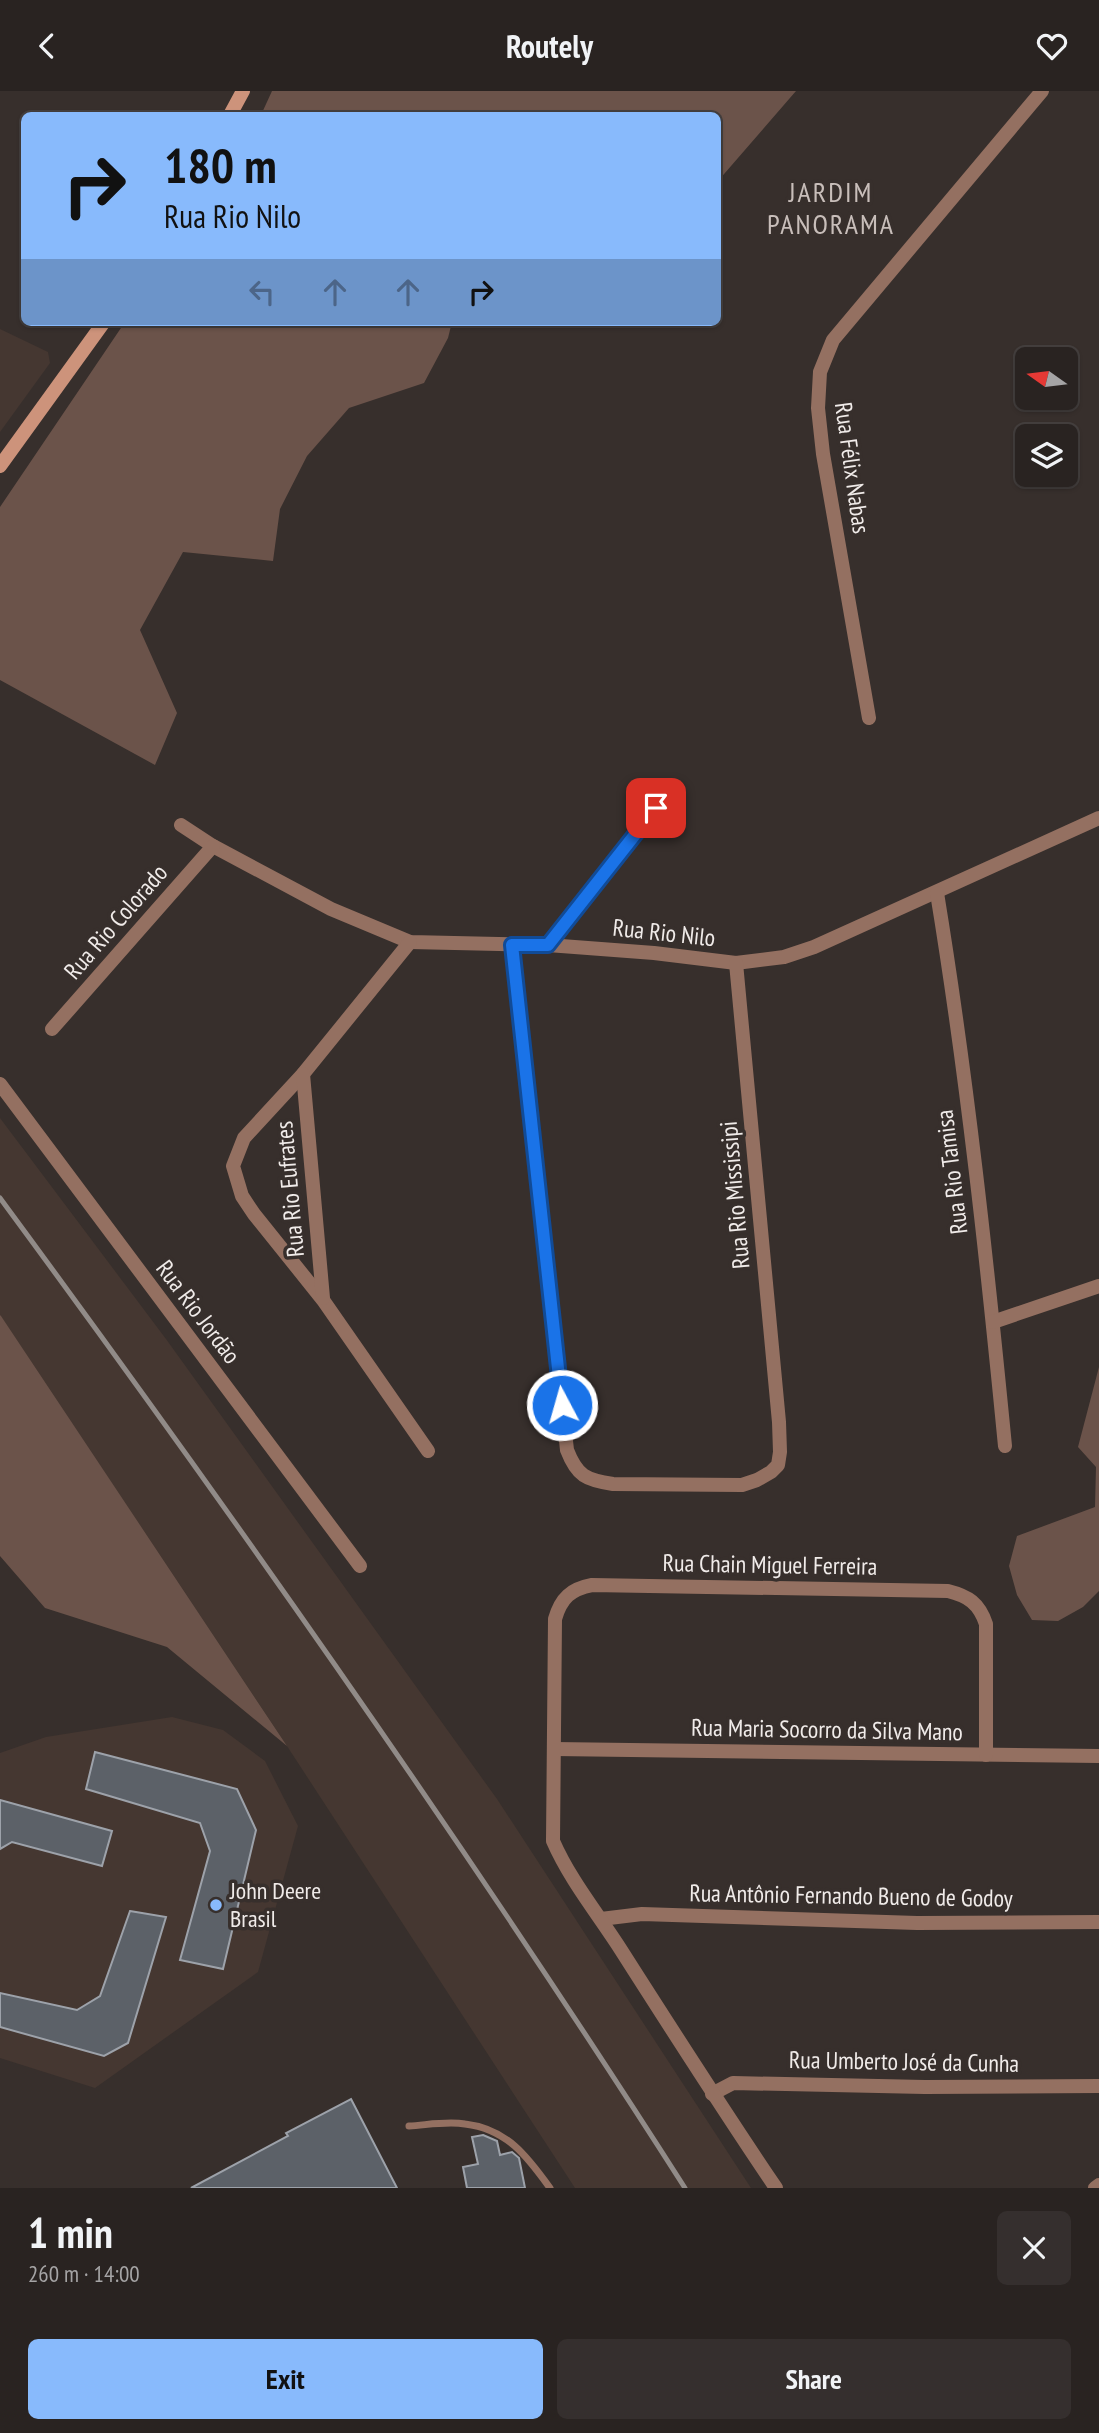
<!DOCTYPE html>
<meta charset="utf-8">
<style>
body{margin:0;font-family:"PT Sans Narrow",sans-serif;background:#352f2e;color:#f1f3f6;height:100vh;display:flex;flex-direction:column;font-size:26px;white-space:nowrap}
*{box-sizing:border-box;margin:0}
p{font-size:23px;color:#a5a4a5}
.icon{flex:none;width:38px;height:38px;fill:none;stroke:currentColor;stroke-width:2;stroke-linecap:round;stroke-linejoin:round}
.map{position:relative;height:2097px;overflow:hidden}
.drawer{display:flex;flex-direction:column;background:#292321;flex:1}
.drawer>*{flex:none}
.banner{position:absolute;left:21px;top:21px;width:700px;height:214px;border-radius:10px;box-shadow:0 2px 5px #0004,0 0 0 2px #45403f;background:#88bafc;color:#111;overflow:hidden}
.needle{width:46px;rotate:284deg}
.buttons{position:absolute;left:1015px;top:256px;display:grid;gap:14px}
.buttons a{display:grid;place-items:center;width:63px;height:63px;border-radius:10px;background:#292321;box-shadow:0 2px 5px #0004,0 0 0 2px #45403f;font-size:35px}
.pin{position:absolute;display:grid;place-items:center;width:60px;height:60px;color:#fff;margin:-30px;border-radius:14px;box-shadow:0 4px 10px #0006}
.me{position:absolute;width:77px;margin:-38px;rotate:354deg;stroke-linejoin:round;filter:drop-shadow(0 0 5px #0008)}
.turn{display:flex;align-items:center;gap:24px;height:147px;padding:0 28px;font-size:32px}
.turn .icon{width:91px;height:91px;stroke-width:2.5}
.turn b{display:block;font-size:49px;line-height:60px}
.lanes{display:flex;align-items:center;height:66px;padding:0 28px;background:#0003;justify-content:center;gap:35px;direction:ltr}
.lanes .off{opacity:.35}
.round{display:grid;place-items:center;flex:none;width:74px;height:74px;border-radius:10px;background:#352f2e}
.overview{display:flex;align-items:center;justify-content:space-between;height:119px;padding:0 28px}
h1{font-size:42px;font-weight:700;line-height:52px}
.button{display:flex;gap:14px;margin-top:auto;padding:14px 28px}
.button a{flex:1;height:80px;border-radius:10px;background:#88bafc;color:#111;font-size:28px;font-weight:700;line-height:80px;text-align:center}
.button a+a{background:#352f2e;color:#f1f3f6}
header{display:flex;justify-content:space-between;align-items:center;height:91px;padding:0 28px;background:#292321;font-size:32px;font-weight:700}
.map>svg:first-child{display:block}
.built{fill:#453731}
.green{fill:#6b534a}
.building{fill:#5c6168;stroke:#9da2aa;stroke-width:2}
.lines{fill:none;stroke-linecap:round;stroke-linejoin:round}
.lane{stroke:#947061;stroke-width:7}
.street{stroke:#947061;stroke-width:14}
.secondary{stroke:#cd937b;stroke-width:14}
.rail{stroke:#918b88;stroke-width:5}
.route-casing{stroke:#114b97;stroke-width:18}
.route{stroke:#1a73e8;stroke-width:12}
.poi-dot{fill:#88bafc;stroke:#372f2c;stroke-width:2.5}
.labels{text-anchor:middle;stroke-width:7;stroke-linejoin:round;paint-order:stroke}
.street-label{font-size:24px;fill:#f0ebe9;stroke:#372f2c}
.poi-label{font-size:24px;fill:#f0ebe9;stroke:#372f2c;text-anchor:start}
.quarter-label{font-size:28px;letter-spacing:2px;fill:#c8beba;stroke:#372f2c}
</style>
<header><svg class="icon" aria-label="back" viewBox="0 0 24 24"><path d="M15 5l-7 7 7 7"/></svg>Routely<svg class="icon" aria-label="heart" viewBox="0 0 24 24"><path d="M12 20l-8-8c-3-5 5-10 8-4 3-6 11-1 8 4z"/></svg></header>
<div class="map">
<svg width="1099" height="2097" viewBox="0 0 1099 2097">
<rect width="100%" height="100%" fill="#372f2c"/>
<g class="built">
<polygon points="0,238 48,261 50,272 0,341"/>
<polygon points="0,1027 166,1248 497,1708 751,2097 575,2097 287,1655 0,1224"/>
<polygon points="172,1626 223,1639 265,1670 298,1735 258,1881 95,1997 0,1967 0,1662 46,1646"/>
</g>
<g class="green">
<polygon points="272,0 796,0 718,90 718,24 261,24"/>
<polygon points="125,231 452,231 448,247 424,292 349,317 307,365 280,418 273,470 183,461 140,539 177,622 155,674 0,589 0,416"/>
<polygon points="0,1224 1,1225 287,1655 167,1556 45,1517 0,1465"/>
<polygon points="1099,1276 1099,1500 1083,1516 1058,1530 1032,1529 1017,1504 1009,1475 1017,1445 1095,1416 1096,1376 1078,1356"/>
</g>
<g class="building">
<polygon points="95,1661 237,1698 256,1739 223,1878 180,1869 210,1760 200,1732 86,1698"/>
<polygon points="0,1709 112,1740 102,1775 12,1751 0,1758"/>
<polygon points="130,1820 166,1826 128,1952 104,1965 0,1936 0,1902 77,1919 100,1905"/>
<polygon points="351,2008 397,2097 191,2097 288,2045 286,2042"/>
<polygon points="483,2044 497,2050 500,2064 512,2061 519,2067 525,2097 467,2097 463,2076 478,2073 472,2046"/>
</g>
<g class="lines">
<path class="lane" d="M409,2035C427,2034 447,2030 465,2033C507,2038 527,2065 550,2097"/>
<g class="street">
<polyline points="869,627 823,363 818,317 820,281 833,249 1042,0"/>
<polyline points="181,734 213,755 331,818 410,851 548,854 654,862 736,872 784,866 814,856 1099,727"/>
<path d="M937,802C967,985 987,1170 1005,1355"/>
<polyline points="410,851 303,983 244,1047 233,1075 242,1105 254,1123 323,1209 428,1360"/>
<path d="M512,854L567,1359C577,1385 586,1389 613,1393L742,1394L757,1389L771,1381L778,1374L780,1361L779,1331L736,872"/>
<polyline points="548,854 656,717"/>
<polyline points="52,938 213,755"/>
<polyline points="303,983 323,1207"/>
<polyline points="0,993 360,1475"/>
<polyline points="993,1231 1099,1195"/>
<polyline points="554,1658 1099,1665"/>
<polyline points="601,1828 642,1823 917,1832 1099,1831"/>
<polyline points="712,2003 733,1992 925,1996 1099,1995"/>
<path d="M776,2097C723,2019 672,1939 621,1859C598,1823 570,1789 553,1750L555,1528C561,1507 571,1498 592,1494L948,1500C968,1505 979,1512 986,1533V1664"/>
<polyline points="1095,2097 1099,2094"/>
</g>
<g class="secondary">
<polyline points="230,24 243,0"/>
<polyline points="0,375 104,231"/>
</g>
<path class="rail" d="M0,1107C238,1430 469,1759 685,2097"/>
</g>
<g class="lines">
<g class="route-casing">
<polyline id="route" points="562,1314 512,854 548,854 656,717"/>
</g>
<use href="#route" class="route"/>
</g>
<circle class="poi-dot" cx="216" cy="1814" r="7"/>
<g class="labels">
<g class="street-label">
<text transform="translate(852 377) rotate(82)" y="8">Rua Félix Nabas</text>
<text transform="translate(116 831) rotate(-49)" y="8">Rua Rio Colorado</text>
<text transform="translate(664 842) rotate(6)" y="8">Rua Rio Nilo</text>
<text transform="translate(952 1081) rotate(-97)" y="8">Rua Rio Tamisa</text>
<text transform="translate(290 1098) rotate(-95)" y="8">Rua Rio Eufrates</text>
<text transform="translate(735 1104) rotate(-95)" y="8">Rua Rio Mississipi</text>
<text transform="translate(198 1221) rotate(53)" y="8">Rua Rio Jordão</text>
<text transform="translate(770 1474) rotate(1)" y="8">Rua Chain Miguel Ferreira</text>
<text transform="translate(827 1639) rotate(1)" y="8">Rua Maria Socorro da Silva Mano</text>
<text transform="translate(851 1805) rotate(1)" y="8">Rua Antônio Fernando Bueno de Godoy</text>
<text transform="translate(904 1971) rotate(1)" y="8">Rua Umberto José da Cunha</text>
</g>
<g class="poi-label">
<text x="230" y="1808">John Deere<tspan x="230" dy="28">Brasil</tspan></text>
</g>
<g class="quarter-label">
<text x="831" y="111">JARDIM<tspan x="831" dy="32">PANORAMA</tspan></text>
</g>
</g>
</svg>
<div class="buttons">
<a><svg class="needle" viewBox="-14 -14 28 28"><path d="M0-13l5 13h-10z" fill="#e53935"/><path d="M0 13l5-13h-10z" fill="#a5a4a5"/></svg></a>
<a><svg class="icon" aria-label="layers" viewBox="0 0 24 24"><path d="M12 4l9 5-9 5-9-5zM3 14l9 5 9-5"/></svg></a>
</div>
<div class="pin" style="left:656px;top:717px;background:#d93025"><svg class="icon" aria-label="arrive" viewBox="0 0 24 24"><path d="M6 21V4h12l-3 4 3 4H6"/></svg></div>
<svg class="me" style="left:562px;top:1314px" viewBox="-20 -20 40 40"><circle r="17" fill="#1a73e8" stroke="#fff" stroke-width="3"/><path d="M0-11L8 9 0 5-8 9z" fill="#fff"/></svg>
<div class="banner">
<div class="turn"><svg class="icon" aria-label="right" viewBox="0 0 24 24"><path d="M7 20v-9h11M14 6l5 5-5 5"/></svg><div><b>180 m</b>Rua Rio Nilo</div></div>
<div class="lanes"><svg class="icon off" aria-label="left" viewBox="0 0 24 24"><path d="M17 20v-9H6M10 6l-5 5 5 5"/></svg><svg class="icon off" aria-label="ahead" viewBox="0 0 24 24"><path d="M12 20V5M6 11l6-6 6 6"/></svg><svg class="icon off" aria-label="ahead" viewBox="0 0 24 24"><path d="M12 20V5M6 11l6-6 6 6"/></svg><svg class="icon" aria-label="right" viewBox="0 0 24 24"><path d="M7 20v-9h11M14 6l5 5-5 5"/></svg></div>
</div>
</div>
<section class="drawer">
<div class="overview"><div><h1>1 min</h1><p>260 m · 14:00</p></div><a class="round"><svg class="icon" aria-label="close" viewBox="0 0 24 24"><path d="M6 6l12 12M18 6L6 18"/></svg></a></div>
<div class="button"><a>Exit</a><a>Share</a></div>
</section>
